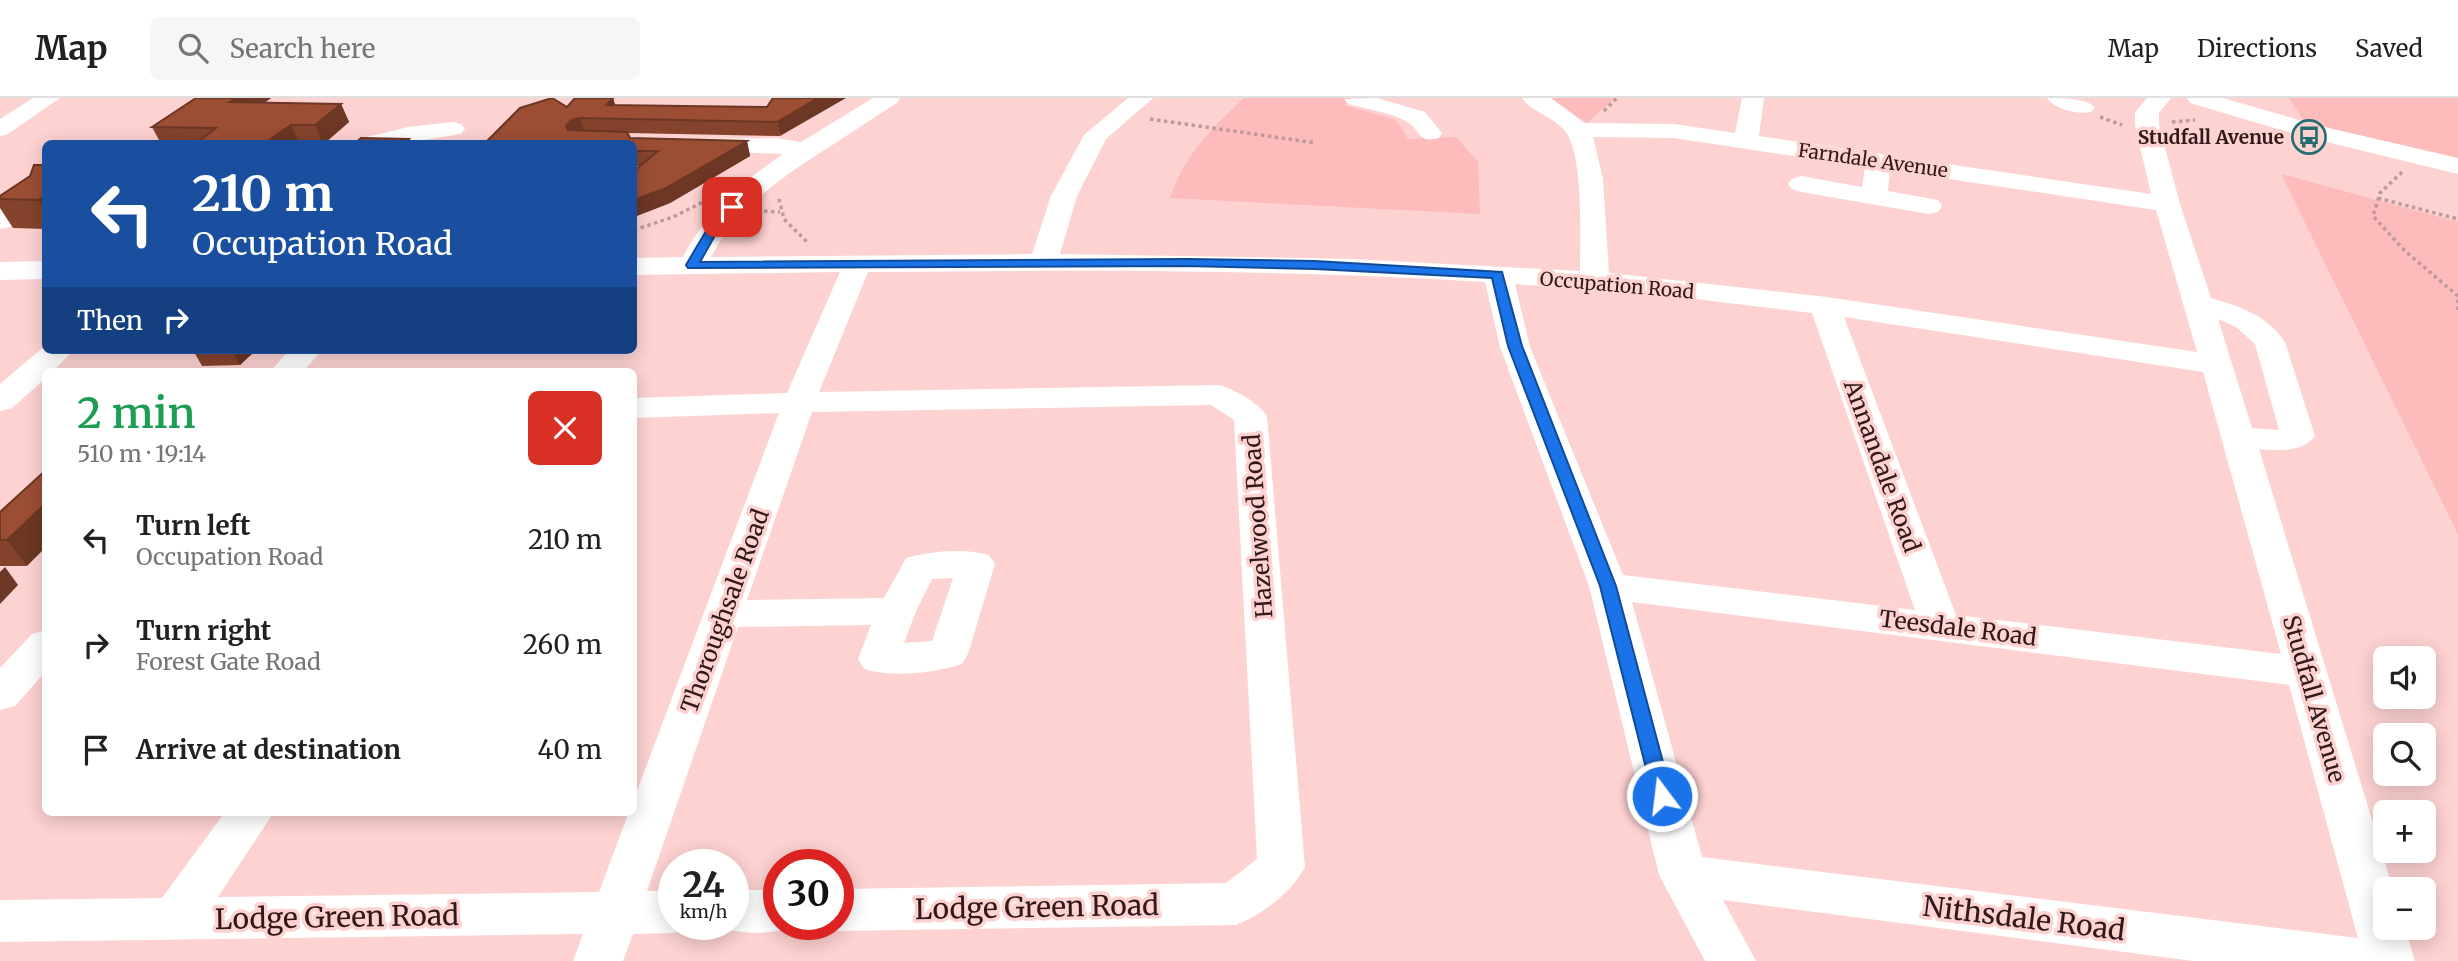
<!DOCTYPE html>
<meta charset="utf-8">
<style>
body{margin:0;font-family:Merriweather,serif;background:#f6f6f6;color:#202124;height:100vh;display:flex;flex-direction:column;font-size:26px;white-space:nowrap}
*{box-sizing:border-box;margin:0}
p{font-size:23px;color:#757577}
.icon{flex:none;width:38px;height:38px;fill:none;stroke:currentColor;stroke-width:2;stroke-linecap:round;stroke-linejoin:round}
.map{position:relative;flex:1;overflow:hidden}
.panel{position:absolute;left:42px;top:270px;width:595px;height:448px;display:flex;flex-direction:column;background:#fff;border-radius:10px;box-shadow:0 4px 18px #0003}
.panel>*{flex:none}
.guide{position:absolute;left:42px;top:42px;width:595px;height:214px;border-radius:10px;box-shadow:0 4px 18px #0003;background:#1a4fa0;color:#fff;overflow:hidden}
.fabs{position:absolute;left:2373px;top:548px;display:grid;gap:14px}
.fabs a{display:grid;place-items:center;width:63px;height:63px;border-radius:10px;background:#fff;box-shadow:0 4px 18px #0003;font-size:35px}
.speed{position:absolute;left:658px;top:751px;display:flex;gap:14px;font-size:35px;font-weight:700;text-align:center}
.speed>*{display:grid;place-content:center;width:91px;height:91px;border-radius:50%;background:#fff;box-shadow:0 4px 18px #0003;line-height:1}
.speed small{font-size:18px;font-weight:400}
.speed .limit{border:10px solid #d22;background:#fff;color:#111}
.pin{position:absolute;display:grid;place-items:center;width:60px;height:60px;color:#fff;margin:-30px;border-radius:14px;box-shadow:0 4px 10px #0006}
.me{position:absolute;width:77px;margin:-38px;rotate:345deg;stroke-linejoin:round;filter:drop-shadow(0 0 5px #0008)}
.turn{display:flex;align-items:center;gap:24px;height:147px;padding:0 35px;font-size:32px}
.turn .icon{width:91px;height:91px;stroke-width:2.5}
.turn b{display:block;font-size:49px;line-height:60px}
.then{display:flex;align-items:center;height:66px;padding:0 35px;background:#0003;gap:14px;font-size:26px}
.round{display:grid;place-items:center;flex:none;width:74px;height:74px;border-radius:10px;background:#f6f6f6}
.headline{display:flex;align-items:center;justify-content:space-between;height:119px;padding:0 35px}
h1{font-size:42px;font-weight:600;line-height:52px;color:#1e9e55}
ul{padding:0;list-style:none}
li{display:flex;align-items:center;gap:21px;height:105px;padding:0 35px}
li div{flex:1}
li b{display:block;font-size:26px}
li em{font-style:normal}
header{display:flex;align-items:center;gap:42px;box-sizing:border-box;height:98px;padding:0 35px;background:#fff;border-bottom:2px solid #e0e0e0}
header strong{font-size:33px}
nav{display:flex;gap:38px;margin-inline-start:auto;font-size:24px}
.search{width:490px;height:63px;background:#f6f6f6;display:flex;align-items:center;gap:18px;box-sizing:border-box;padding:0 24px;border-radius:10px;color:#757577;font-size:26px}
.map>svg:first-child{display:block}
.green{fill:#fdbbbc}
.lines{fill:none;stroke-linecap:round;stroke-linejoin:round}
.path{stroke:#c09a9a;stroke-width:3.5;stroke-dasharray:3.5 3.5;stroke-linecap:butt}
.minor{fill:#fff;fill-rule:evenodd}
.wall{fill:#85432d}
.shaded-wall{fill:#6c3724}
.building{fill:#9b4e34;stroke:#6c3724;stroke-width:2}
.route{fill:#1a73e8;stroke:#114b97;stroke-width:2}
.labels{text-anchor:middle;stroke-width:7;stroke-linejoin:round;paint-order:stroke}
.far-poi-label{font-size:19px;font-weight:bold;fill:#311819;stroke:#fdd2d1;text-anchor:end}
.far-street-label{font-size:19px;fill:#311819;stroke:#fdd2d1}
.street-label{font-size:23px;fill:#311819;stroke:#fdd2d1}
.near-street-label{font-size:28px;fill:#311819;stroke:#fdd2d1}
</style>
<header>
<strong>Map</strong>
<div class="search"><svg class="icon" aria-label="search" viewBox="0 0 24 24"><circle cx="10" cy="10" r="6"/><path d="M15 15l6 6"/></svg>Search here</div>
<nav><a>Map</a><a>Directions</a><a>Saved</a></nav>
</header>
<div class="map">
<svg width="2458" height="863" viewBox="0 0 2458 863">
<rect width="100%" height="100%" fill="#fdd2d1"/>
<g class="green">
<path d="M1244,0H1354L1344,7L1396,22L1408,41L1456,39L1478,64L1480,116L1170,100C1187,54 1209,33 1244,0Z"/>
<polygon points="1551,0 1615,0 1587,25"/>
<polygon points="2289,0 2458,0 2458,64 2306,26"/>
<polygon points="2281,76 2458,124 2458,436"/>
</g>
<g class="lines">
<g class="path">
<polyline points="1604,13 1617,0"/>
<polyline points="2100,19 2122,27"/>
<polyline points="1150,21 1316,45"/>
<polyline points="2172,24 2195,22"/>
<polyline points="2402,74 2380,95 2373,118 2405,153 2458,198 2458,215"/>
<polyline points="2378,100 2458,121"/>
<polyline points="779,101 784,121 809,146"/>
<polyline points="764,113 780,114"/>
<polyline points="634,132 673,119 703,104"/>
</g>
<g class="minor">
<polygon points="33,0 60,0 8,36 0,38 0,21"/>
<path d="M873,0H900L897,5C870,22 842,41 815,58C774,85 734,113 711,159L1032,156L1051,98L1084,37L1128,0H1153L1106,41L1077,98L1060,156L1353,161L1580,173C1580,140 1584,57 1565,33C1553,18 1531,14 1522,0H1551L1584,25L1674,26L1735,35L1742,0H1764L1759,38L2151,96L2135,27V14L2147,0H2171L2159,15V27L2180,106L2211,200C2241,209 2267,217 2285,244L2315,338C2304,354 2277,353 2259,351L2393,791H2385V830H2405L2415,863H2193L1723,802L1756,863H1705L1659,777L1589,488L1500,249L1485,184C1280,171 1074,172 868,174L819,294L1218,287C1235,291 1257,304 1267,318L1305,769C1292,794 1262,817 1236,827L838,833L821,827L838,826V791L1226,785L1257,761L1234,322L1211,307L812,314L747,502L884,500L906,460C931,453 964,450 989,457L995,466L968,556L962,566C934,575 892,580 864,571L858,561L871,527L738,529L647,793H674V826H693L691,829L674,835L633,836L623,863H573L583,836L0,844V802L162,800L225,714H274L218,799L599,794L629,714H634V701L779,315L634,320V300L787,295L840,174L634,177V160L683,159C706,114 742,84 783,56L698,53L689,51L686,46L689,41L776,40L801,44ZM1593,39L1674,40L1865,69L1862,89L1801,78L1792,81L1788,86L1792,91L1801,94L1929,116L1938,114L1942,108L1938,102L1888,93L1890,72L2156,112L2197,254L1827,199L1609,175L1603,81ZM1515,186L1670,198L1812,215L1915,512L1623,477L1530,249ZM1844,219L2203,274L2281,556L1956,517ZM2218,221L2236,229L2255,246L2279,332L2252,330ZM953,480L932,543L904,545L916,513L932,481ZM1632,504L2289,587L2358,840L1702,759Z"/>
<path d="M1377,0L1425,14L1442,35L1439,40C1416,46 1422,32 1407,24C1391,14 1366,11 1348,6L1344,1Z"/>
<path d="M2047,0C2062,0 2084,0 2095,9L2091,14C2078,17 2054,11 2047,0Z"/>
<polygon points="2187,0 2223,0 2316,27 2458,60 2458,76 2302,38 2190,5"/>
<polygon points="453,24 461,26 465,31 461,36 399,46 356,46 359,41 408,29"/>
<polygon points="46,84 46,104 10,129 0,131 0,111 37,87"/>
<polygon points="46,163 46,181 0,182 0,164"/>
<polygon points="46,247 46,252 74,252 53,273 46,273 46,280 12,310 0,313 0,286"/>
<polygon points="289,252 322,252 304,273 271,273"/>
<polygon points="46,532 46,573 15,608 0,612 0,570 32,536"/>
<path d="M733,792H779V826L796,828C771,837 741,837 716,828L733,826Z"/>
</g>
</g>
<g class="wall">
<polygon points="196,0 271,0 264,5 341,6 349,24 324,46 161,46 152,29"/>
<polygon points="613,0 615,7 767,9 773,0 780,38 628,35 630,40 747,43 750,58 670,105 634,119 634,73 640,68 634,68 634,46 484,46 567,9"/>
<polygon points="46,67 46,131 13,130 0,110 0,98"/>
<polygon points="193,252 256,252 240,267 202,268"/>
<polygon points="0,414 27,468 0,468"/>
</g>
<g class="shaded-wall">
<polygon points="237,0 271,0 239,23 230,4"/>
<polygon points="613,0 617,14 611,22 606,7"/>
<polygon points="818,0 846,0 780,38 777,24"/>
<polygon points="341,6 349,24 323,46 315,27"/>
<polygon points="580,20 585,34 571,43 566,28 571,22"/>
<polygon points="291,27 300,46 263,46"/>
<polygon points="747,43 750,58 670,105 634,119 634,102"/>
<polygon points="46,97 46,114 38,102"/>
<polygon points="232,252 256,252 240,267"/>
<polygon points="46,405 46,449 27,468 7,442"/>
<polygon points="5,469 18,487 0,506 0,474"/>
</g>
<g class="building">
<polygon points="196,0 237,0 230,4 341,6 315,27 291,27 263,46 195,46 216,30 152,29"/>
<polygon points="552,0 567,9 575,0 613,0 606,7 767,9 773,0 818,0 777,24 580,20 571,22 566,28 568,32 627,34 630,40 747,43 666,90 634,102 634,73 658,53 634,53 634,46 484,46 520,10"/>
<polygon points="361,40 409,41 404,46 354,46"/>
<polygon points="34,67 46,67 46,97 38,102 0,101 0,98 30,78"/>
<polygon points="46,372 46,405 7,442 0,442 0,414"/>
</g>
<polygon class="route" points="728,106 738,109 718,132 700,164 1187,161 1315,163 1502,174 1522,248 1616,488 1672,698 1669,704 1662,706 1656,704 1653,698 1600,488 1508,248 1492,180 1315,171 1187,168 688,170 686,167 709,128"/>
<defs>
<g id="bus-ring" transform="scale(1.75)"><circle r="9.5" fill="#fdd2d1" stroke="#226d70" stroke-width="1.5"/><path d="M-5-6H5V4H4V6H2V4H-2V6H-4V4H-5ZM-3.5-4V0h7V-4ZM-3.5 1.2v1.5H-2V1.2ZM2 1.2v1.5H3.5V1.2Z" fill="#226d70"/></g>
</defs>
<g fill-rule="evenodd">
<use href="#bus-ring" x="2309" y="39"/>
</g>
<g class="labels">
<g class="far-poi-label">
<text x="2284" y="46">Studfall Avenue</text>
</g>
<g class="far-street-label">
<text transform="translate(1873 62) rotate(8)" y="7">Farndale Avenue</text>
<text transform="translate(1617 187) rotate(5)" y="7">Occupation Road</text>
</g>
<g class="street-label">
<text transform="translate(1882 368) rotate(70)" y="8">Annandale Road</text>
<text transform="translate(1258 428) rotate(-94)" y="8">Hazelwood Road</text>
<text transform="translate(725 513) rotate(-70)" y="8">Thoroughsale Road</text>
<text transform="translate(1958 530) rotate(7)" y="8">Teesdale Road</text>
<text transform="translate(2314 601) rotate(74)" y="8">Studfall Avenue</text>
</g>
<g class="near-street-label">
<text transform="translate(1037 809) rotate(-1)" y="10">Lodge Green Road</text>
<text transform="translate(337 819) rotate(-1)" y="10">Lodge Green Road</text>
<text transform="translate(2024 820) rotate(7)" y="10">Nithsdale Road</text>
</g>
</g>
</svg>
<div class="fabs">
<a><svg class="icon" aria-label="sound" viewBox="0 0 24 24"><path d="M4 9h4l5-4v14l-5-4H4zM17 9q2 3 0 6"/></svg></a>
<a><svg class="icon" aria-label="search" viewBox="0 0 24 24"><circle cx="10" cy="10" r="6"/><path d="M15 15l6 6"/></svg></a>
<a>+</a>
<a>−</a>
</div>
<div class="speed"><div>24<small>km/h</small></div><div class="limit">30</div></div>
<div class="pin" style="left:732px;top:109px;background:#d93025"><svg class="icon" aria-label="arrive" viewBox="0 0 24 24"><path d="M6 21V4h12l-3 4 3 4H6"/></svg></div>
<svg class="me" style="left:1662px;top:698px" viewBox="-20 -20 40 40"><circle r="17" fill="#1a73e8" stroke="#fff" stroke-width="3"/><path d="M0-11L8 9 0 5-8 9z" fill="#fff"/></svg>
<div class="guide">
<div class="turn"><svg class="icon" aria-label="left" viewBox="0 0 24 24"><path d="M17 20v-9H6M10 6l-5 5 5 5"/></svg><div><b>210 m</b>Occupation Road</div></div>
<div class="then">Then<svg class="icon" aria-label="right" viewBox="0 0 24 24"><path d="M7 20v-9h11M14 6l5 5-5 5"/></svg></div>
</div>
<section class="panel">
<div class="headline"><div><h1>2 min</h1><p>510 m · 19:14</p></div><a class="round" style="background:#d93025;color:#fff"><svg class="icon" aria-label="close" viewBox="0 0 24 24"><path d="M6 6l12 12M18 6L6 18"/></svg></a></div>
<ul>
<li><svg class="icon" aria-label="left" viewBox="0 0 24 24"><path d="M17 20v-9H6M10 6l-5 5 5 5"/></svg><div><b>Turn left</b><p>Occupation Road</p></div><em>210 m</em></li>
<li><svg class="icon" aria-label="right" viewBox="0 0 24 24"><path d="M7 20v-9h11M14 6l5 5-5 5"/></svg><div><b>Turn right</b><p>Forest Gate Road</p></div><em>260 m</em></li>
<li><svg class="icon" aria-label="arrive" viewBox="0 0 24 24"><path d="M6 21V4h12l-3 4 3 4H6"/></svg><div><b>Arrive at destination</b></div><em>40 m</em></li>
</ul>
</section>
</div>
